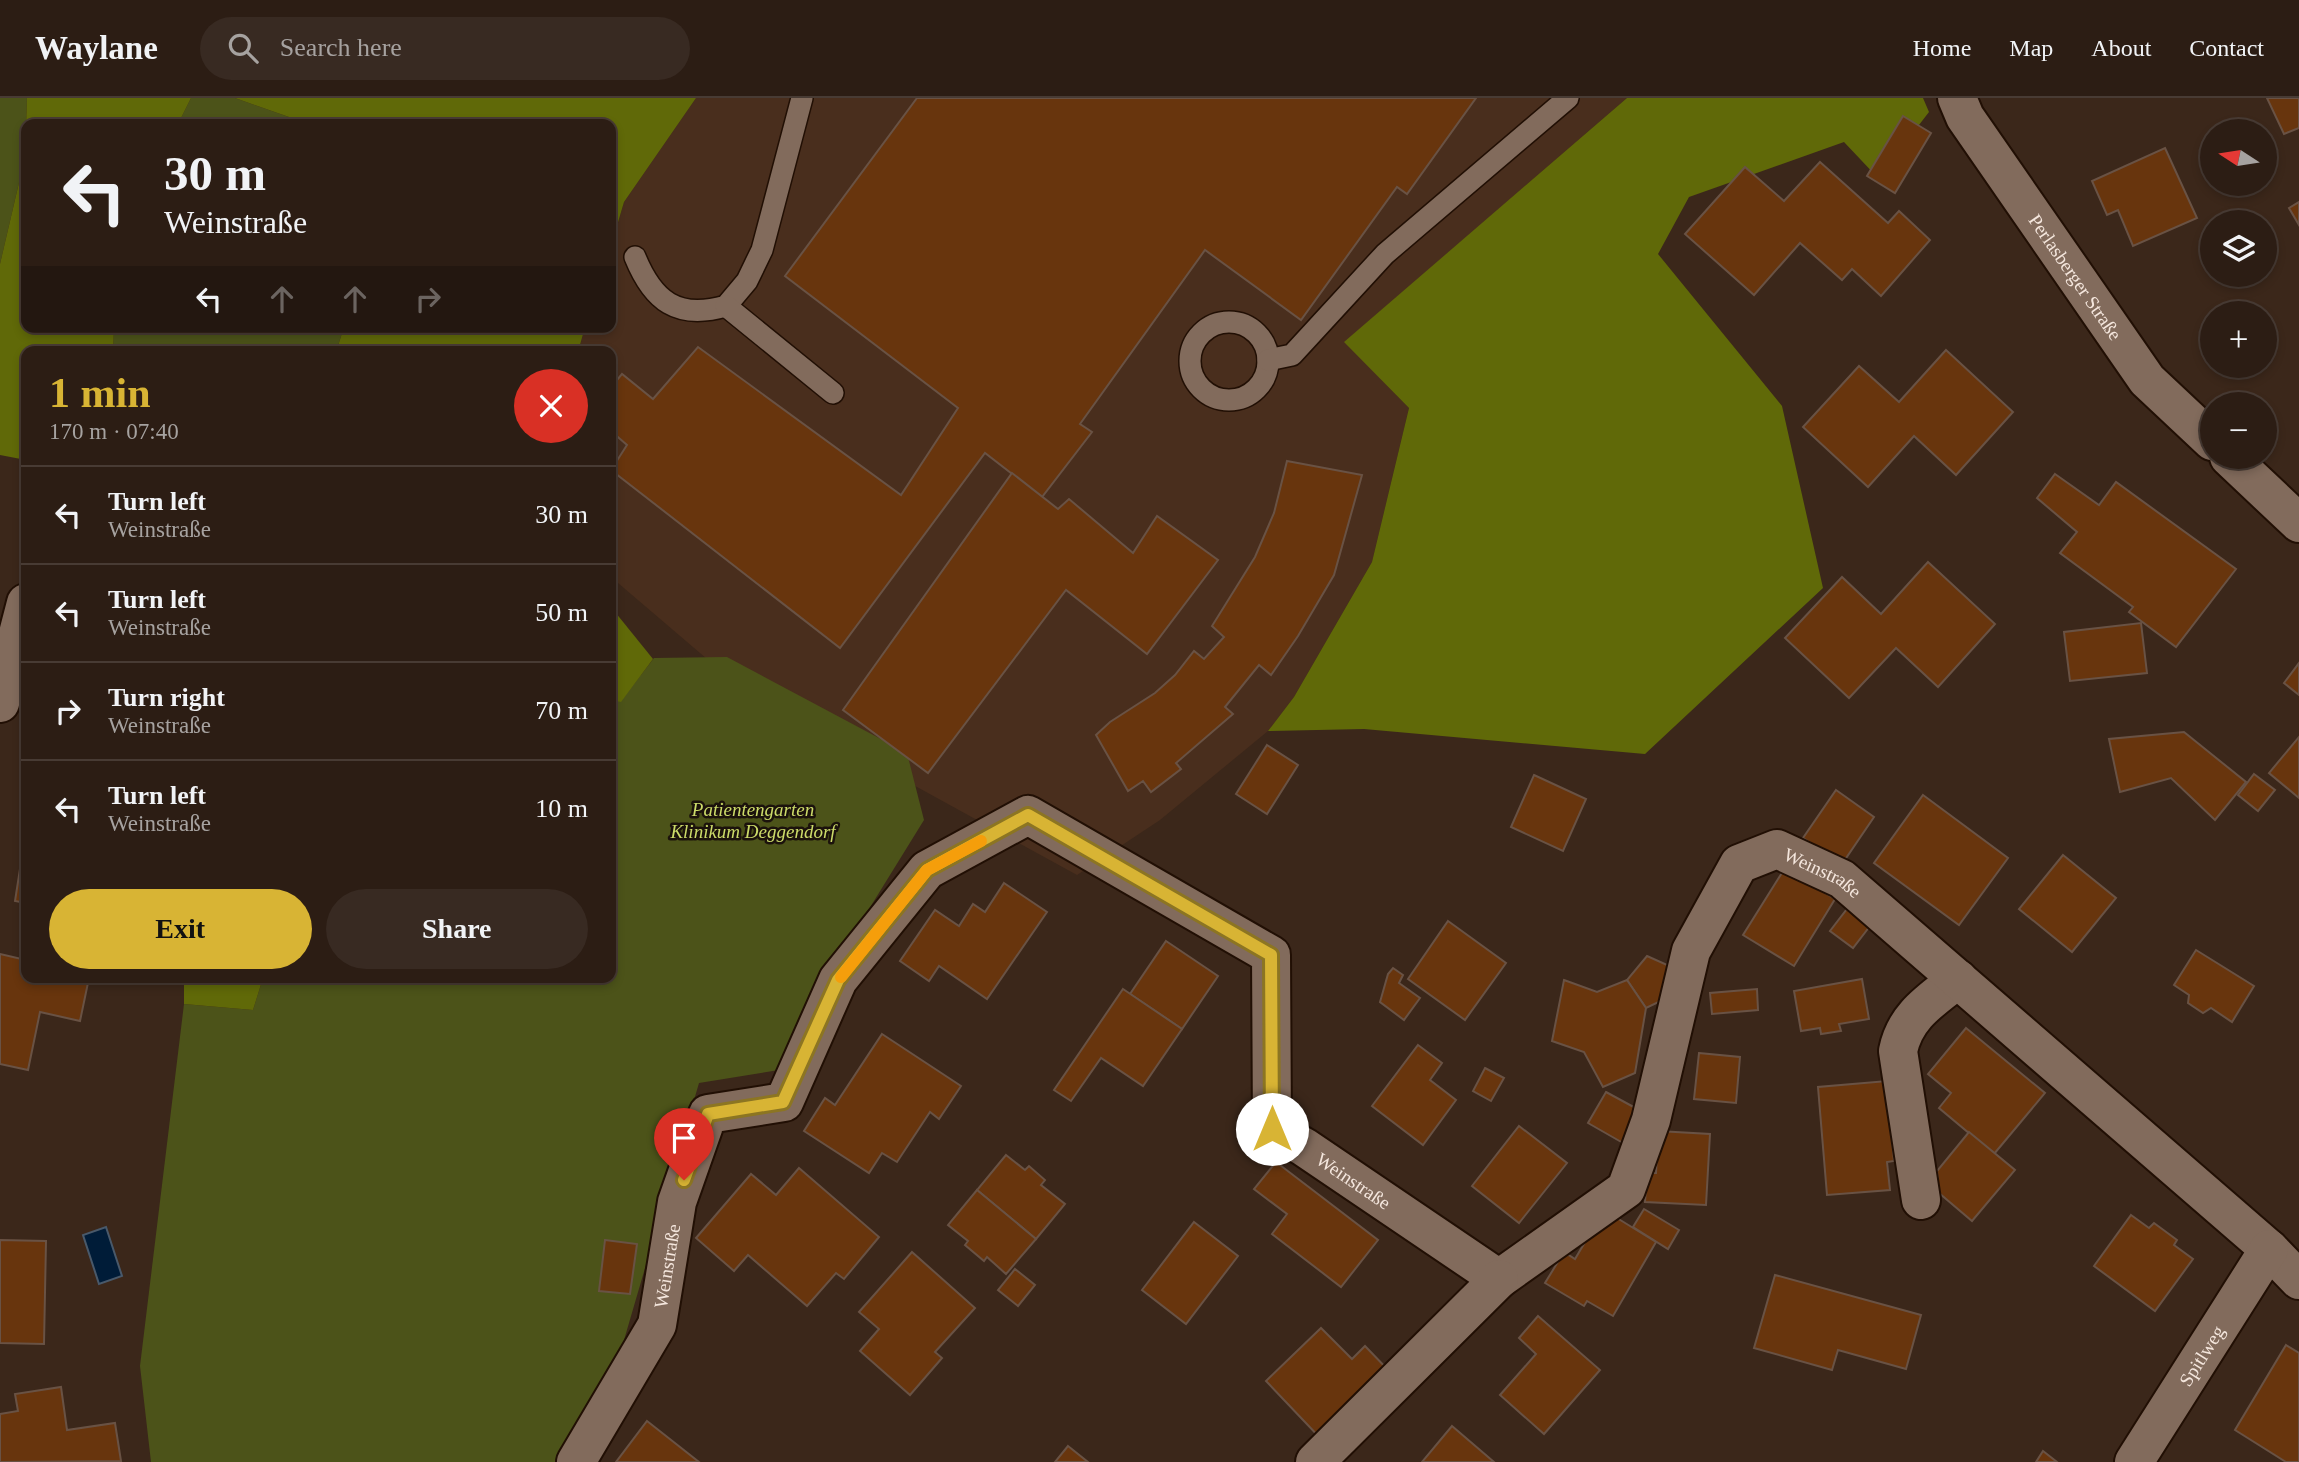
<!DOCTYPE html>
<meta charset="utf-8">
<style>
body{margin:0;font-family:Georgia,serif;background:#382a22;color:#f1f3f6;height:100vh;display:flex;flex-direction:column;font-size:26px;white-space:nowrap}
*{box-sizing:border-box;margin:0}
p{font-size:23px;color:#a6a2a0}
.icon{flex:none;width:38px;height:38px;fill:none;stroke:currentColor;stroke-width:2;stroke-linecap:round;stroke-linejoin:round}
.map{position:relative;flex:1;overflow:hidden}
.drawer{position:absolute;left:21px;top:248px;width:595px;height:637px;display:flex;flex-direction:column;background:#2c1d14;border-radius:14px;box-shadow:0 4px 10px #0003,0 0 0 2px #483b34}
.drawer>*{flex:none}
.guide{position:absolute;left:21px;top:21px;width:595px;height:214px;border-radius:14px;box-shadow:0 4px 10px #0003,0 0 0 2px #483b34;background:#2c1d14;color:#f1f3f6;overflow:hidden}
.needle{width:46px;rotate:282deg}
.tools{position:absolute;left:2200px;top:21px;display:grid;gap:14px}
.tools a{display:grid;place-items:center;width:77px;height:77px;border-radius:50%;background:#2c1d14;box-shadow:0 4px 10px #0003,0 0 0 2px #483b34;font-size:35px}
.pin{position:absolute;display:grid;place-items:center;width:60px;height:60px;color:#fff;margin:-72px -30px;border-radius:50% 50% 50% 0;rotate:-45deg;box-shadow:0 0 7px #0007}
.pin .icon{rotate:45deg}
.me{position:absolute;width:77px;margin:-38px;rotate:0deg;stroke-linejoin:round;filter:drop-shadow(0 0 5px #0008)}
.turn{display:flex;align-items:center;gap:24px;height:147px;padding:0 28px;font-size:32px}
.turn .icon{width:91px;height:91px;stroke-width:2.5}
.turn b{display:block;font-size:49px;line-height:60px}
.lanes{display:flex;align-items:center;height:66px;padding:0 28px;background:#0003;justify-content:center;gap:35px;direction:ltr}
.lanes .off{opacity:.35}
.round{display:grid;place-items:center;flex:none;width:74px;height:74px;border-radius:37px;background:#382a22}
.head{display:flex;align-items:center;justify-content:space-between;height:119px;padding:0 28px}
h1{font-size:42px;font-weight:800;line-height:52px;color:#d8b434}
.button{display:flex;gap:14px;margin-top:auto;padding:14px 28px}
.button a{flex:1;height:80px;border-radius:42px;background:#d8b434;color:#111;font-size:28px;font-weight:800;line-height:80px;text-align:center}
.button a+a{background:#382a22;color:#f1f3f6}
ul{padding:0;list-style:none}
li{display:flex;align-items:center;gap:21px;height:98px;padding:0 28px;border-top:2px solid #483b34}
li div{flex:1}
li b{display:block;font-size:26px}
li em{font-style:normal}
header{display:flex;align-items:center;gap:42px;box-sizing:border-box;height:98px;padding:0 35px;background:#2c1d14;border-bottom:2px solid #483b34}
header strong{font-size:33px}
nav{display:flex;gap:38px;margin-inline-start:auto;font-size:24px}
.search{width:490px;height:63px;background:#382a22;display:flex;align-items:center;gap:18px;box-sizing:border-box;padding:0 24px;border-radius:38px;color:#a6a2a0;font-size:26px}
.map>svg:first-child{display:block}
.built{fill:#492e1d}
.green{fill:#4c5319}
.forest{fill:#606908}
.water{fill:#001c38;stroke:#49596a;stroke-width:2}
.building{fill:#68350d;stroke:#695244;stroke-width:2}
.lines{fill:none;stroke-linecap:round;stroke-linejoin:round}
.service-casing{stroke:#210f04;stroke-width:24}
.minor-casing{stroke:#210f04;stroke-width:42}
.tertiary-casing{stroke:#210f04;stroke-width:42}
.service{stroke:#826b5c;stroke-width:21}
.minor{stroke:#826b5c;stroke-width:38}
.tertiary{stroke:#826b5c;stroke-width:38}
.route-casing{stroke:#8c7522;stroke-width:18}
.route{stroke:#d8b434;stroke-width:12}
.slow{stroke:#f59e0b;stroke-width:12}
.labels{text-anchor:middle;stroke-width:5;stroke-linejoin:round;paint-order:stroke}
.street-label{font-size:19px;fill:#f4e6dd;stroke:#1b120c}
.park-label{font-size:19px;font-style:italic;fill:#ccdb69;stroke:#1b120c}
</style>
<header>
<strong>Waylane</strong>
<div class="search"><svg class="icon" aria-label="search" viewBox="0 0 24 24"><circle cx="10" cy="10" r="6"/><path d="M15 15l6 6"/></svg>Search here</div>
<nav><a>Home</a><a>Map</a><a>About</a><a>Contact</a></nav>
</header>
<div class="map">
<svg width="2299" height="1364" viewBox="0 0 2299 1364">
<rect width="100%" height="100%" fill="#3b271a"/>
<polygon class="built" points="696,0 1627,0 1345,244 1409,310 1372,464 1294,599 1268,633 1160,722 1077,777 748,596 611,479 611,254 578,254 585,229 611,229 611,148 624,104"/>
<g class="green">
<polygon points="0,0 27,0 25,59 0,166"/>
<polygon points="191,0 235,0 309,26 178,26"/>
<polygon points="114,229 344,229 336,254 113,254"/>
<polygon points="727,559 907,655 924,722 856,832 785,971 699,985 622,1249 558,1364 151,1364 140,1268 184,906 253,912 263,880 611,880 611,602 621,603 654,560"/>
</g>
<g class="forest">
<polygon points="27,0 191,0 178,26 26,26 26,229 114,229 113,254 26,254 26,362 0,357 0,166 25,59"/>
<polygon points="235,0 696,0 624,104 611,148 611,26 309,26"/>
<polygon points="1627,0 1923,0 1929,14 1878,80 1844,44 1689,99 1658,156 1782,308 1823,490 1645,656 1364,631 1268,633 1294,599 1372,464 1409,310 1344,244"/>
<polygon points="344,229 585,229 578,254 336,254"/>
<polygon points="611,509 653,561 621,604 611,602"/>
<polygon points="184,880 263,880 253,912 184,906"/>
</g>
<polygon class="water" points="106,1129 122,1178 99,1186 83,1137"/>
<g class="building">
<polygon points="917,0 1476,0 1407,96 1397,89 1301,222 1205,152 1080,326 1092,334 1042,399 985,355 840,550 611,372 627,347 611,333 611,289 622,276 653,301 698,249 901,397 958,310 785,178"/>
<polygon points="2267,0 2299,0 2299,30 2284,36"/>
<polygon points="1903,18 1931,35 1895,95 1867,78"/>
<polygon points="2165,50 2197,120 2133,148 2118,112 2107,117 2092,83"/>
<polygon points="1820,64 1888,125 1899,113 1930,142 1881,198 1852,171 1842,182 1800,145 1754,197 1685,136 1745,69 1784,103"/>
<polygon points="2299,104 2299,127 2289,110"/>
<polygon points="1946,252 2013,314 1956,377 1914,338 1868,389 1803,329 1859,268 1899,304"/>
<polygon points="1287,363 1362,377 1334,477 1298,538 1271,577 1259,567 1225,609 1233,616 1176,665 1181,671 1151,694 1143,683 1128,693 1096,637 1110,624 1155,595 1175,577 1194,553 1204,561 1224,539 1212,528 1255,459 1274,415"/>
<polygon points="1012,375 1058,411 1069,401 1133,455 1157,418 1218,462 1147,556 1066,492 928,675 843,612"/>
<polygon points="2055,376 2099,407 2116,384 2236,471 2176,549 2129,514 2133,509 2060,455 2077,434 2037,400"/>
<polygon points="1928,464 1995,526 1938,589 1896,550 1849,600 1785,540 1842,479 1881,516"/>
<polygon points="2141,525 2147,575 2070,583 2064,534"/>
<polygon points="2299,565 2299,597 2284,585"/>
<polygon points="2184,634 2246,684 2215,722 2171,680 2120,694 2109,641"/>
<polygon points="2299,639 2299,700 2269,675"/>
<polygon points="1267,647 1298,667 1267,716 1236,696"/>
<polygon points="2254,676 2275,692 2258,713 2238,697"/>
<polygon points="1534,677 1586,701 1563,753 1511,729"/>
<polygon points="1836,692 1874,719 1842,766 1803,740"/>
<polygon points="1923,697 2008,760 1959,827 1874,765"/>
<polygon points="25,739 26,739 26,805 15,803"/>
<polygon points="2063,757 2116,800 2072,854 2019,811"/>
<polygon points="1785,770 1835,801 1794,868 1743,837"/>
<polygon points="1004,785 1047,814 987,901 939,868 929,883 900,863 935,812 959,828 973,806 985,814"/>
<polygon points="1847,811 1870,828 1853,850 1830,833"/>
<polygon points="1448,823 1506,865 1465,922 1408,881"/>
<polygon points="1166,843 1218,878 1182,931 1130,896"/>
<polygon points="2196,852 2254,888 2232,924 2211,910 2203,915 2188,905 2189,897 2174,887"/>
<polygon points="0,856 26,862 26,880 89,880 80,923 40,914 28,972 0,966"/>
<polygon points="1647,858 1674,870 1667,900 1646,910 1627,882"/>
<polygon points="1393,870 1403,877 1399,885 1420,900 1404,922 1380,904 1388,876"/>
<polygon points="1862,881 1869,921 1839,926 1841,933 1821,936 1820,930 1801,933 1794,893"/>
<polygon points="1564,882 1597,894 1627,882 1646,910 1635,975 1603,989 1584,954 1552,943"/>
<polygon points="1123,891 1182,931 1143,988 1101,960 1071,1003 1054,992"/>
<polygon points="1757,891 1758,912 1712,916 1710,895"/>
<polygon points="1966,930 2045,995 1994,1056 1939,1010 1951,995 1928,976"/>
<polygon points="882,936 961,988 939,1021 930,1014 897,1064 882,1055 869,1075 804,1033 825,1000 835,1007"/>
<polygon points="1418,947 1442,965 1430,982 1456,1002 1423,1047 1372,1008"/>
<polygon points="1699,955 1740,959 1736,1005 1694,1001"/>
<polygon points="1485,970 1504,980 1491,1003 1473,993"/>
<polygon points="1887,983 1894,1063 1887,1064 1890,1092 1827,1097 1818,989"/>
<polygon points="1606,994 1641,1013 1623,1045 1588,1025"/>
<polygon points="1519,1028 1567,1065 1519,1125 1472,1088"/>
<polygon points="1658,1033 1710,1036 1706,1107 1645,1104 1647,1075 1656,1075"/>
<polygon points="1969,1034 2015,1072 1972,1123 1939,1095 1937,1073"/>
<polygon points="1006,1057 1025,1072 1029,1068 1045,1082 1041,1087 1065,1106 1036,1141 977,1092"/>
<polygon points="1276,1064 1378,1142 1341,1189 1272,1136 1287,1116 1254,1091"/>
<polygon points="799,1070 879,1139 844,1181 836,1175 807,1208 748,1157 734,1173 696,1140 751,1076 776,1097"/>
<polygon points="977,1092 1036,1141 1006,1176 987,1159 984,1163 965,1147 968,1143 948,1127"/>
<polygon points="1644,1111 1679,1132 1668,1151 1633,1129"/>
<polygon points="1604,1112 1656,1144 1613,1218 1587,1203 1584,1208 1545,1185 1564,1154 1575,1161"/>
<polygon points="2131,1117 2149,1130 2154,1125 2177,1142 2174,1147 2193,1161 2155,1213 2094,1168"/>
<polygon points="1194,1124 1238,1158 1186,1226 1142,1192"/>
<polygon points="0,1142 46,1143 44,1246 0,1245"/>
<polygon points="605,1142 637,1146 630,1196 599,1193"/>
<polygon points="912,1154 975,1210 935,1254 942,1260 910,1297 860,1253 879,1231 859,1214"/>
<polygon points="1015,1171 1035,1187 1018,1208 998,1192"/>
<polygon points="1775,1177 1921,1217 1906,1271 1838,1252 1832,1272 1754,1250"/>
<polygon points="1538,1218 1600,1272 1544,1336 1500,1297 1536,1256 1519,1240"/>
<polygon points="1321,1230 1352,1261 1365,1248 1392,1276 1323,1343 1266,1283"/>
<polygon points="2286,1247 2299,1255 2299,1364 2286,1364 2235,1332"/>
<polygon points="61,1289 67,1332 115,1325 121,1363 0,1364 0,1316 18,1313 15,1296"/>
<polygon points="647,1323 699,1364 616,1364"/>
<polygon points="1452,1328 1494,1364 1422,1364"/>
<polygon points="1068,1348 1088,1364 1055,1364"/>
<polygon points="2043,1353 2057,1364 2036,1364"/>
</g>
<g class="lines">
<g class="service-casing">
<g id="service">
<path d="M635,159C653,203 677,222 726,208L747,183L762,152L802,0"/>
<polyline points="726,208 833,295"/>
<circle cx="1229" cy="263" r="39"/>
<polyline points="1268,262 1292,257 1385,156 1568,0"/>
</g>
</g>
<g class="minor-casing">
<g id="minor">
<polyline points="0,605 26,505"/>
<path d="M1921,1102L1898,953C1905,918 1930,903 1958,881"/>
<path id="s1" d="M576,1364L657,1227L677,1104L708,1016L784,1004L838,882L927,772L1028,717L1271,857L1272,1031L1304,1049L1499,1181L1626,1091L1651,1022L1691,853L1739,766L1777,751L1842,781L2269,1151L2299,1182"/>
<polyline points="1315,1364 1499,1181"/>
<path id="s2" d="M2134,1364L2269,1151"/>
</g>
</g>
<g class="tertiary-casing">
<g id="tertiary">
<path id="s3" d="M1957,0L1965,19L2147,282L2212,343"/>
<polyline points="2229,359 2299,425"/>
</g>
</g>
<use href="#service" class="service"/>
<use href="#minor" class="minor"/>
<use href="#tertiary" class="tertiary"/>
</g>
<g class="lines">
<g class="route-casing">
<polyline id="route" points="684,1082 708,1016 783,1004 838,882 927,772 1028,717 1271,857 1272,1031"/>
</g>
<use href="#route" class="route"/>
<polyline class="slow" points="841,879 927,772 981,743"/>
</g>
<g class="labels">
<g class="street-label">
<text dy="7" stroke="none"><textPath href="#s3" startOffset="215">Perlasberger Straße</textPath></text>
<text dy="7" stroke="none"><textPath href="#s1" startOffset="2165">Weinstraße</textPath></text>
<text dy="7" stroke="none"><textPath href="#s1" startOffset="1395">Weinstraße</textPath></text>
<text dy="7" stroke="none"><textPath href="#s1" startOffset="219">Weinstraße</textPath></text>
<text dy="7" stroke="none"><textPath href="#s2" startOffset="126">Spitlweg</textPath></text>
</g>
<g class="park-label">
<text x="753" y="718">Patientengarten<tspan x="753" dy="22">Klinikum Deggendorf</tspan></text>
</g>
</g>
</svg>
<div class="tools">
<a><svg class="needle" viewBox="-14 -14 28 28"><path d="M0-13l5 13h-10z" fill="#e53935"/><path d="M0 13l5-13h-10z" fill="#a6a2a0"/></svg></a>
<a><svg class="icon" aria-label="layers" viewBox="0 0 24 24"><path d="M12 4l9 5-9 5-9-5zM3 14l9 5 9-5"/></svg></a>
<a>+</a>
<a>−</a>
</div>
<div class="pin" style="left:684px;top:1082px;background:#d93025"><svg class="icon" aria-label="arrive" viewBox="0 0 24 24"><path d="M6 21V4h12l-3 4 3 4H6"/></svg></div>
<svg class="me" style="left:1272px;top:1031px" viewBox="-20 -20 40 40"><circle r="19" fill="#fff"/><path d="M0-13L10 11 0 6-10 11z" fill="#d8b434"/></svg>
<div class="guide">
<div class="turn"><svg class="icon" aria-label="left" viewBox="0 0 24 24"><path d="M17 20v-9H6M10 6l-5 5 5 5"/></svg><div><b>30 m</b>Weinstraße</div></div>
<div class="lanes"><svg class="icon" aria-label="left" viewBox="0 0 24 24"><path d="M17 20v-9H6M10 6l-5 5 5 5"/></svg><svg class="icon off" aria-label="ahead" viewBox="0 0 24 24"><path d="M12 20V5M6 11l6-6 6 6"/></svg><svg class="icon off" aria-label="ahead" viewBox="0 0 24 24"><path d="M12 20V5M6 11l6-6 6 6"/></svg><svg class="icon off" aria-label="right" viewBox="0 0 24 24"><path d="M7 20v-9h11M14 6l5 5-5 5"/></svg></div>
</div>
<section class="drawer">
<div class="head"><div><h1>1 min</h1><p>170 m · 07:40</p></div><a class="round" style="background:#d93025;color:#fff"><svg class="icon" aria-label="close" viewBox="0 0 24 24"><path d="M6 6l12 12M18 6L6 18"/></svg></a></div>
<ul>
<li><svg class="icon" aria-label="left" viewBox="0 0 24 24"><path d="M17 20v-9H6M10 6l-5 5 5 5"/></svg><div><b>Turn left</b><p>Weinstraße</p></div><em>30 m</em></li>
<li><svg class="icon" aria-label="left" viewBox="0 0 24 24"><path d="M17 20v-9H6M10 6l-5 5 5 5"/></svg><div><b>Turn left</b><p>Weinstraße</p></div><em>50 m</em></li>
<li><svg class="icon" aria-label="right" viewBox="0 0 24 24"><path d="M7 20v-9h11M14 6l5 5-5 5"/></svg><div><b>Turn right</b><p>Weinstraße</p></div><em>70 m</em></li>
<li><svg class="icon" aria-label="left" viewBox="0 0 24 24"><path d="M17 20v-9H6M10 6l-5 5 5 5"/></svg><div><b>Turn left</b><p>Weinstraße</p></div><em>10 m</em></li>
</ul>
<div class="button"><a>Exit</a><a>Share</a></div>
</section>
</div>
